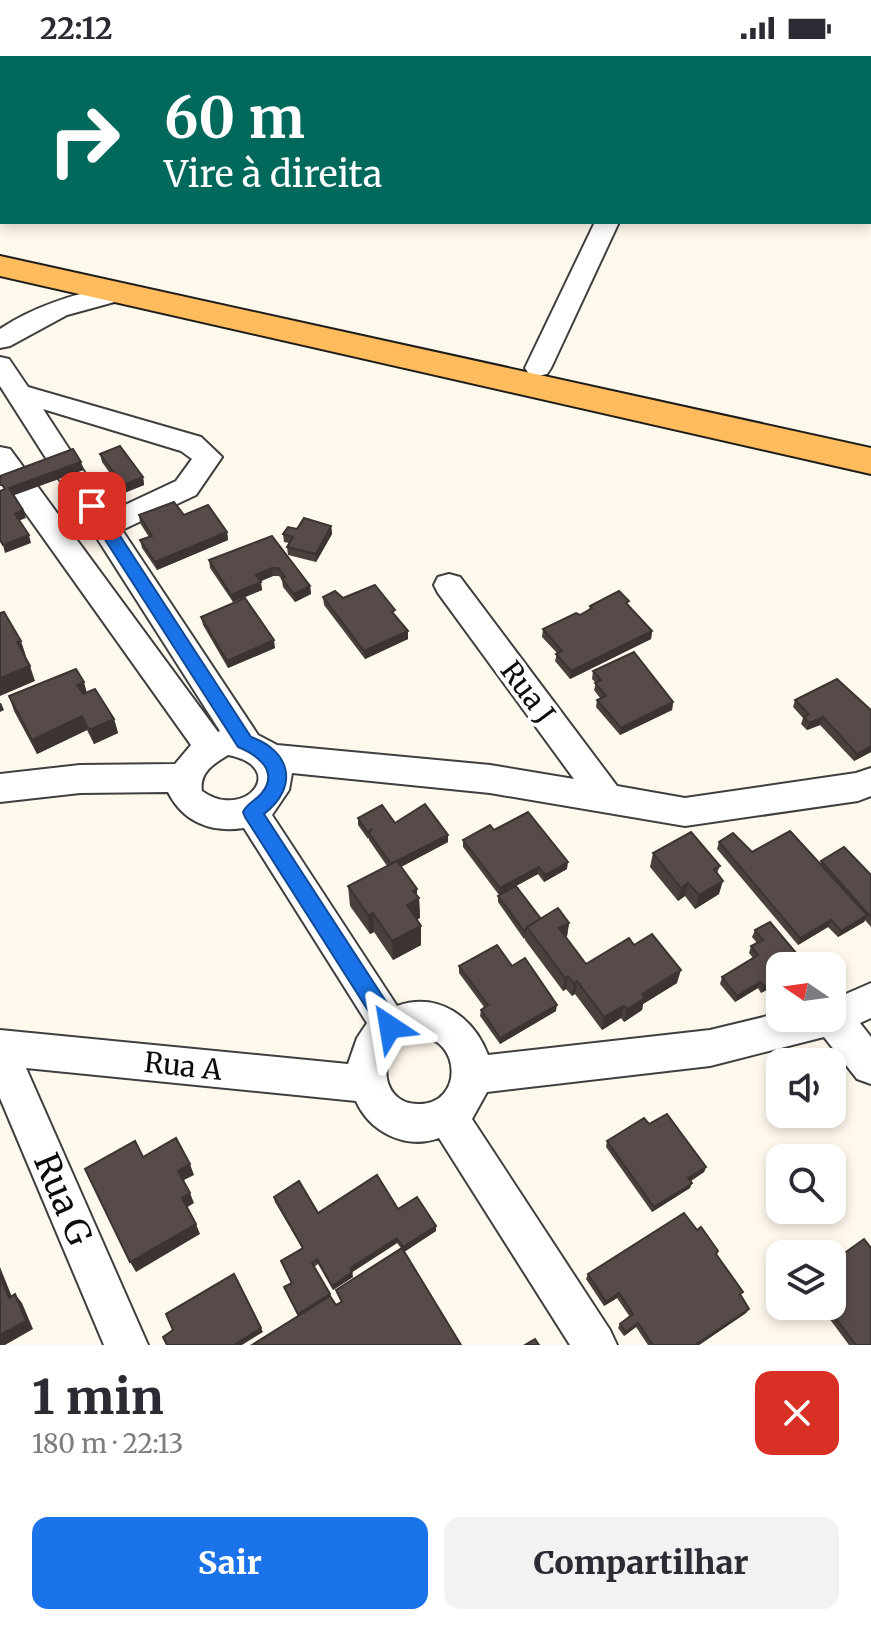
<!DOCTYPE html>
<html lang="pt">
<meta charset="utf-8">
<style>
body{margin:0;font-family:Merriweather,serif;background:#f2f2f3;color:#2b2b33;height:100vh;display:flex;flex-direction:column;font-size:30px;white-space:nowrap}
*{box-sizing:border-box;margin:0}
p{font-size:26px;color:#7c7c81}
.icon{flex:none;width:44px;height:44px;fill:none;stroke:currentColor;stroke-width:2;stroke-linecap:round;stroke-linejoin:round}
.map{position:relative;height:1289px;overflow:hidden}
.sheet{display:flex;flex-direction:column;background:#fff;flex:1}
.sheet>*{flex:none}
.guide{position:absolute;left:0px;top:0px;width:872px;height:168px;box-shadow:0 4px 12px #0003;background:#00695c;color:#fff;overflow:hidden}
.needle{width:52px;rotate:283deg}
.tools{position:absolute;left:766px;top:896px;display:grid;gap:16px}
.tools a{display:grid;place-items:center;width:80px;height:80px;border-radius:16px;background:#fff;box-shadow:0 4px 12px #0003;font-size:40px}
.pin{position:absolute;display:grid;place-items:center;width:68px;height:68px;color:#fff;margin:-34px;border-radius:16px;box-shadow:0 4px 12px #0006}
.me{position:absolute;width:88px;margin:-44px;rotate:327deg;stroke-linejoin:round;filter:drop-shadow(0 0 6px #0008)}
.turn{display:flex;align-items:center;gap:28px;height:168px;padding:0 32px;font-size:36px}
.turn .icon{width:104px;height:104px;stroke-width:2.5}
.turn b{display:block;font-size:56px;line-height:68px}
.round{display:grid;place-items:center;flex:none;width:84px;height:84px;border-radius:16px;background:#f2f2f3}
.headline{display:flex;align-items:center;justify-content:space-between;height:136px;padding:0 32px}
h1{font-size:48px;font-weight:800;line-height:60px}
.primary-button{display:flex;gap:16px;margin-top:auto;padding:16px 32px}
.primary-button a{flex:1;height:92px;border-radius:16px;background:#1a73e8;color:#fff;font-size:32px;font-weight:800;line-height:92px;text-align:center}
.primary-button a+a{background:#f2f2f3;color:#2b2b33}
.status{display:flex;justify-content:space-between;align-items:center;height:56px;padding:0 40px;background:#fff;direction:ltr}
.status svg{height:22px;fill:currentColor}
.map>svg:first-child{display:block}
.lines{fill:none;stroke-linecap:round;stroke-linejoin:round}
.minor-casing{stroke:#3f3f3f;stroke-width:4}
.primary-casing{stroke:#1d1d1d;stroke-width:4}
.minor{fill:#fff;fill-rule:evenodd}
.primary{fill:#ffbb5c;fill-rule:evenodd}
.wall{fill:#4a403e;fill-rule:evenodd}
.shaded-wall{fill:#3c3432}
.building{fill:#564b48;stroke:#3c3432;stroke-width:2}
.route{fill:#1a73e8;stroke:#114b97;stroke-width:2}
.labels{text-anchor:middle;stroke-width:8;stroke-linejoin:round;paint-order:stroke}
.street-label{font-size:28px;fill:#0c0c0c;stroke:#fff}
.near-street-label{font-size:34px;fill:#0c0c0c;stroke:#fff}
</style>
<div class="status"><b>22:12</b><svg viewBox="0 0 49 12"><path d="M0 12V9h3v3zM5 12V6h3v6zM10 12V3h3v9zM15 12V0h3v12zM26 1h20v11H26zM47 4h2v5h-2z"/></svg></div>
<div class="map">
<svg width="871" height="1289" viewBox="0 0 871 1289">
<rect width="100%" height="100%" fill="#fff8ec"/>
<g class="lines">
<g class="minor-casing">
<g id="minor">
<polygon points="595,166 619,166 551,312 547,318 538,320 529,318 525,312"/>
<path d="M120,229L129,232L132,237L129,242L67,259L10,290L0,292V273C36,249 77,237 120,229Z"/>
<path d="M0,301L9,303L28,331L201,381L222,401L196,439L122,474L258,679L277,689L490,709L574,723L438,537L434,529L438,521L449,518L460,521L617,730L685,742L856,717L871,712V740L858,745L685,770L490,737L292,717L289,734L272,759L397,950C439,935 474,962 488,999L710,974L780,957V962H832V944L871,927V962L860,967L871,981V1028L857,1023L824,981L710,1010L487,1036L472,1063L610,1274L617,1289H570L439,1082C407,1094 370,1077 356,1045L26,1012L148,1289H104L0,1042V974L348,1008L357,982L367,967L244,772C211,777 183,766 168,736L80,737L0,746V718L80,709L175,708L191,689L0,421V391L10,393L218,676L220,675L0,330ZM43,353L181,395L192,403L176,425L110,456ZM228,699C290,711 245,766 202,735C199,717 213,708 228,699ZM419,980C462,983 463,1048 419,1048C375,1049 376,983 419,980Z"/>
</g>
</g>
<g class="primary-casing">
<polygon id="primary" points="0,200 871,392 871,418 0,220"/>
</g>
<use href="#minor" class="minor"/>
<use href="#primary" class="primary"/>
</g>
<g class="wall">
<polygon points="100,398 143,421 144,429 124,437 102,406"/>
<polygon points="139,459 184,459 227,476 228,484 157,514 142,492 140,484 149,481 140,467"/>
<polygon points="331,470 332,478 316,506 288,499 287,491 289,487 284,486 283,478 297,473"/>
<polygon points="272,480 310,530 311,538 295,546 283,531 282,524 279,520 273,520 260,525 262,534 233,546 210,512 209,504"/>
<polygon points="323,541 343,542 395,559 408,583 365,603 324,549"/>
<polygon points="590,550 628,550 652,575 651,583 570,623 555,605 557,597 542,581 543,573 580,559 589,554"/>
<polygon points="201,561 275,592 228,612 203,569"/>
<polygon points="593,615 673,646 672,654 620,679 596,651 597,644 600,642 594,634 596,627 592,623"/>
<polygon points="837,623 871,696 854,705 820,669 807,674 801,668 803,662 793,651 795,644"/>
<polygon points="87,636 114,663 118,677 94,688 87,674 37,698 14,655 9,640"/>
<polygon points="358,762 395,767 448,779 448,786 401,811 417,833 417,839 419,842 420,862 416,863 421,870 421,889 393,904 374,876 370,878 350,850 348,830 387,810 369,784 369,782 368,783 358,769"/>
<polygon points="494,774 567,813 544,826 538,818 516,830 541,863 569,867 567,880 566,881 586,908 634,889 677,927 643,948 642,954 624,966 621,962 602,974 575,938 572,940 566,933 563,935 525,884 525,882 524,883 498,846 498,840 499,839 463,791 463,784"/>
<polygon points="719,786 752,796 820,808 821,805 871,819 871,871 865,864 864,866 838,881 828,871 798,889 717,793"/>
<polygon points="653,797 720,810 717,817 719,838 695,853 685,840 678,845 650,811"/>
<polygon points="770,866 780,910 780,933 779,933 775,929 761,937 758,932 735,946 720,928 722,921 753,902 749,897 751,890 757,887 752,881 755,874"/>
<polygon points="459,910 512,910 556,955 500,988 480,960 481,954 484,951 459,917"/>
<polygon points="649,1068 706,1111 704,1116 691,1125 690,1132 652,1156 606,1091 607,1085"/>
<path d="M274,1141L318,1157L398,1153L436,1175L404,1196L461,1289L298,1260L286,1236L284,1231L291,1227L281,1205L302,1192L275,1146ZM397,1187L401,1192L336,1234L341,1246L336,1249L314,1211L318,1208L333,1234L353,1221L352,1216Z"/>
<polygon points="717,1199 749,1253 746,1257 699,1289 648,1289 636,1271 624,1280 618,1272 620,1268 630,1261 617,1242 604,1250 586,1223 588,1218"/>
<polygon points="820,1250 832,1250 871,1289 849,1289"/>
</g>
<g class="shaded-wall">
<polygon points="81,406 84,414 12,440 9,432"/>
<polygon points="143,421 144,429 124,437 123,429"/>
<polygon points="23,454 26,462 18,465 15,458"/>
<polygon points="331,470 332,478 316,506 316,498"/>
<polygon points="227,476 228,484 157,514 155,506"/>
<polygon points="29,479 31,487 5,497 3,489"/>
<polygon points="272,512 273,520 257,527 256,519"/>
<polygon points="261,526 262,534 233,546 231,539"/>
<polygon points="310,530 311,538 295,546 294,538"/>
<polygon points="408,575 408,583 365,603 364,595"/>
<polygon points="652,575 651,583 570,623 571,615"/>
<polygon points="274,584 275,592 228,612 227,605"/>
<polygon points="21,585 26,600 22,601 17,586"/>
<polygon points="30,610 35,625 0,640 0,622"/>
<polygon points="84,626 88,641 82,643 77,629"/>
<polygon points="673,646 672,654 620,679 621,672"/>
<polygon points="0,647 1,647 4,654 0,656"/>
<polygon points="82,660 87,674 37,698 32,684"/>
<polygon points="823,661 820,669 807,674 809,667"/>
<polygon points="114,663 118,677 94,688 89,674"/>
<polygon points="871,690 871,696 854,705 857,698"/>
<polygon points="448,779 448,786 391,816 391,809"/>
<polygon points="568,806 567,813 544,826 545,819"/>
<polygon points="539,811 538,818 499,839 500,832"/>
<polygon points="723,825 719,838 695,853 699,839"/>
<polygon points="688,827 685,840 678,845 681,832"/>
<polygon points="417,833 417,844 419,842 420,862 407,869 407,849 413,835"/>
<polygon points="373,857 374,876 370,878 368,859"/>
<polygon points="867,859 864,866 838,881 841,875"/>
<polygon points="831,864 828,871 798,889 800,882"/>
<polygon points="569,867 567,880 558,885 559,872"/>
<polygon points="421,870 421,889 393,904 392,885"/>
<polygon points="681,914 677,927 643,948 642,954 624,966 627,953 642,938"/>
<polygon points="568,920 566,933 563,935 565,922"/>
<polygon points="777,922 775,929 761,937 764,930"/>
<polygon points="577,925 575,938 572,940 574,928"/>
<polygon points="760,926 758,932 735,946 737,940"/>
<polygon points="557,949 556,955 500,988 500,982"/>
<polygon points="624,950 621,962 602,974 604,961"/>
<polygon points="190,1108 194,1119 182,1125 178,1115"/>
<polygon points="706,1111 704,1116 686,1128 688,1122"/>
<polygon points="692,1127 690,1132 685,1135 652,1156 654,1151"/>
<polygon points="190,1137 194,1147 186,1152 182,1142"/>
<polygon points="196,1168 200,1178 136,1216 130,1206"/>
<polygon points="436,1170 436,1175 404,1196 403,1191"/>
<polygon points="397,1182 397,1187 351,1217 350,1212"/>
<polygon points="0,1211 16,1251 9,1242 0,1220"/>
<polygon points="352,1216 353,1221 333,1234 332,1230"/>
<polygon points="619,1237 617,1242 604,1250 606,1246"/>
<polygon points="15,1238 22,1247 33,1273 5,1289 0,1289 0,1279"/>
<polygon points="330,1238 330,1243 299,1263 298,1258"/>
<polygon points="749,1253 746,1257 699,1289 695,1289"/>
<polygon points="638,1267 636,1271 624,1280 626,1276"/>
<polygon points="261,1272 263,1276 242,1289 234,1289"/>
</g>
<g class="building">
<polygon points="120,390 143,421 123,429 100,398"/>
<polygon points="73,393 81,406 9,432 23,454 15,458 29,479 3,489 0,484 0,435 5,433 2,429 0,429 0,420"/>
<polygon points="174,446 184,459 208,449 227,476 155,506 140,484 152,480 139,459"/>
<polygon points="304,462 331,470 316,498 287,491 293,481 283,478 288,471 297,473"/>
<polygon points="272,480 310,530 294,538 282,523 285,521 278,512 272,512 256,519 261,526 231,539 209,504"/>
<polygon points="375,529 395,554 392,556 408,575 364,595 323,541 335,535 343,542"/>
<polygon points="619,535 629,545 626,547 652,575 571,615 556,598 562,595 543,573 576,557 580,559 592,552 590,550"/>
<polygon points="245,542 274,584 227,605 201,561"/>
<polygon points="4,556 21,585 17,586 30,610 0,622 0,557"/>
<polygon points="634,596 673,646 621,672 597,644 606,640 595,627 601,624 593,615"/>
<polygon points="76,613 84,626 77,629 83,638 95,633 114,663 89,674 82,660 32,684 9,640"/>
<polygon points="837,623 871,654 871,690 857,698 823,661 809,667 804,661 809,658 795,644"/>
<polygon points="425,748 448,779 391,808 369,777 371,774 367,776 358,762 382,749 395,767"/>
<polygon points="528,756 568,806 545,819 539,811 500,832 463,784 490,769 494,774"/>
<polygon points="790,775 867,859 841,875 831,864 800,882 719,786 733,777 752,796"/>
<polygon points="691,776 720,810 714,813 723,825 699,839 688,827 681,832 653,797"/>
<polygon points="844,791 871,819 871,861 821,805"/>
<polygon points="397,805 417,833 413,835 419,842 407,849 421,870 392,885 373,857 368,859 348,830"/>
<polygon points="516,830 541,863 527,871 525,876 498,840"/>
<polygon points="558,852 569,867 559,872 586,908 629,882 634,889 652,878 681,914 642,938 645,942 627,953 624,950 604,961 577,925 574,928 568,920 565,922 527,871"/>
<polygon points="770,866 807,910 780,910 780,925 777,922 764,930 760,926 737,940 722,921 758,899 751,890 763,884 755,874"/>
<polygon points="497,889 512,910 525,902 557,949 500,982 481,954 488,949 459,910"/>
<polygon points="667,1058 706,1111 688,1122 692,1127 688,1130 654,1151 607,1085 644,1062 649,1068"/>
<polygon points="176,1082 190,1108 178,1115 190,1137 182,1142 196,1168 130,1206 85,1113 135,1085 143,1101"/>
<polygon points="377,1119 398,1153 417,1141 436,1170 403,1191 397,1182 350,1212 352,1216 332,1230 317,1203 312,1207 330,1238 298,1258 284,1231 292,1227 281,1205 303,1192 274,1141 299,1125 318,1157"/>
<polygon points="684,1157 697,1174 701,1171 718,1195 716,1198 743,1236 740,1238 749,1253 695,1289 653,1289 638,1267 626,1276 620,1268 633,1258 619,1237 606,1246 588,1218"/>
<polygon points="864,1183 871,1192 871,1289 856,1289 826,1250 832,1250 832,1206"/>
<polygon points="402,1192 461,1289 252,1289 330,1240 336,1249 342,1246 336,1234"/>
<polygon points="234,1218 261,1272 234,1289 167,1289 163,1281 173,1274 166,1258"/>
<polygon points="0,1220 9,1242 15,1238 26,1265 0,1279"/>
<polygon points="535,1283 539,1289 525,1289"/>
</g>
<path class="route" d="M92,444L98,446L251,681C291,695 299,731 264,758L398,964L401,971L398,978L390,981L383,978L245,761L243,756C247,747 255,745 261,738C280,716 258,699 238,691L86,454V446Z"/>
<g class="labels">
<g class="street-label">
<text transform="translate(528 636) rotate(53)" y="10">Rua J</text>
<text transform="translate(183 1010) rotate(6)" y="10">Rua A</text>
</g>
<g class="near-street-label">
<text transform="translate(63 1143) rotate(67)" y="12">Rua G</text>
</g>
</g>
</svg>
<div class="tools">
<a><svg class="needle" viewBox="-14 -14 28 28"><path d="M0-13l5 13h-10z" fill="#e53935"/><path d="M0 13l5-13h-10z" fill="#7c7c81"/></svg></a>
<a><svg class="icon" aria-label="sound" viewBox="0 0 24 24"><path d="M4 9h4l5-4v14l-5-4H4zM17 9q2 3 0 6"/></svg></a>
<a><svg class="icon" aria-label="search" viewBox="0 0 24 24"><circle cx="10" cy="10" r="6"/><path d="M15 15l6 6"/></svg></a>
<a><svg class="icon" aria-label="layers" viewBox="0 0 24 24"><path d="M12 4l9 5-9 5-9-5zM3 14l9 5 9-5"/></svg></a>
</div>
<div class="pin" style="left:92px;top:450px;background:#d93025"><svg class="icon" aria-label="arrive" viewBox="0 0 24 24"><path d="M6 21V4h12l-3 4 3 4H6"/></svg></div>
<svg class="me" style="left:390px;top:971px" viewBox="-20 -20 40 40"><path d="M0-17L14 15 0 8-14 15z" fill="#1a73e8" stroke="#fff" stroke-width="4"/></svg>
<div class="guide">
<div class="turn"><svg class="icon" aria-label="right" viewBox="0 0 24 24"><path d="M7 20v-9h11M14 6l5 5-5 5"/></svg><div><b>60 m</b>Vire à direita</div></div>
</div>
</div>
<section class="sheet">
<div class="headline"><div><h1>1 min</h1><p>180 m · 22:13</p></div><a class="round" style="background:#d93025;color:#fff"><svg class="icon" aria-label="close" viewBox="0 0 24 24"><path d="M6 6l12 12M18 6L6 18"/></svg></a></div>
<div class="primary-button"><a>Sair</a><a>Compartilhar</a></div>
</section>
